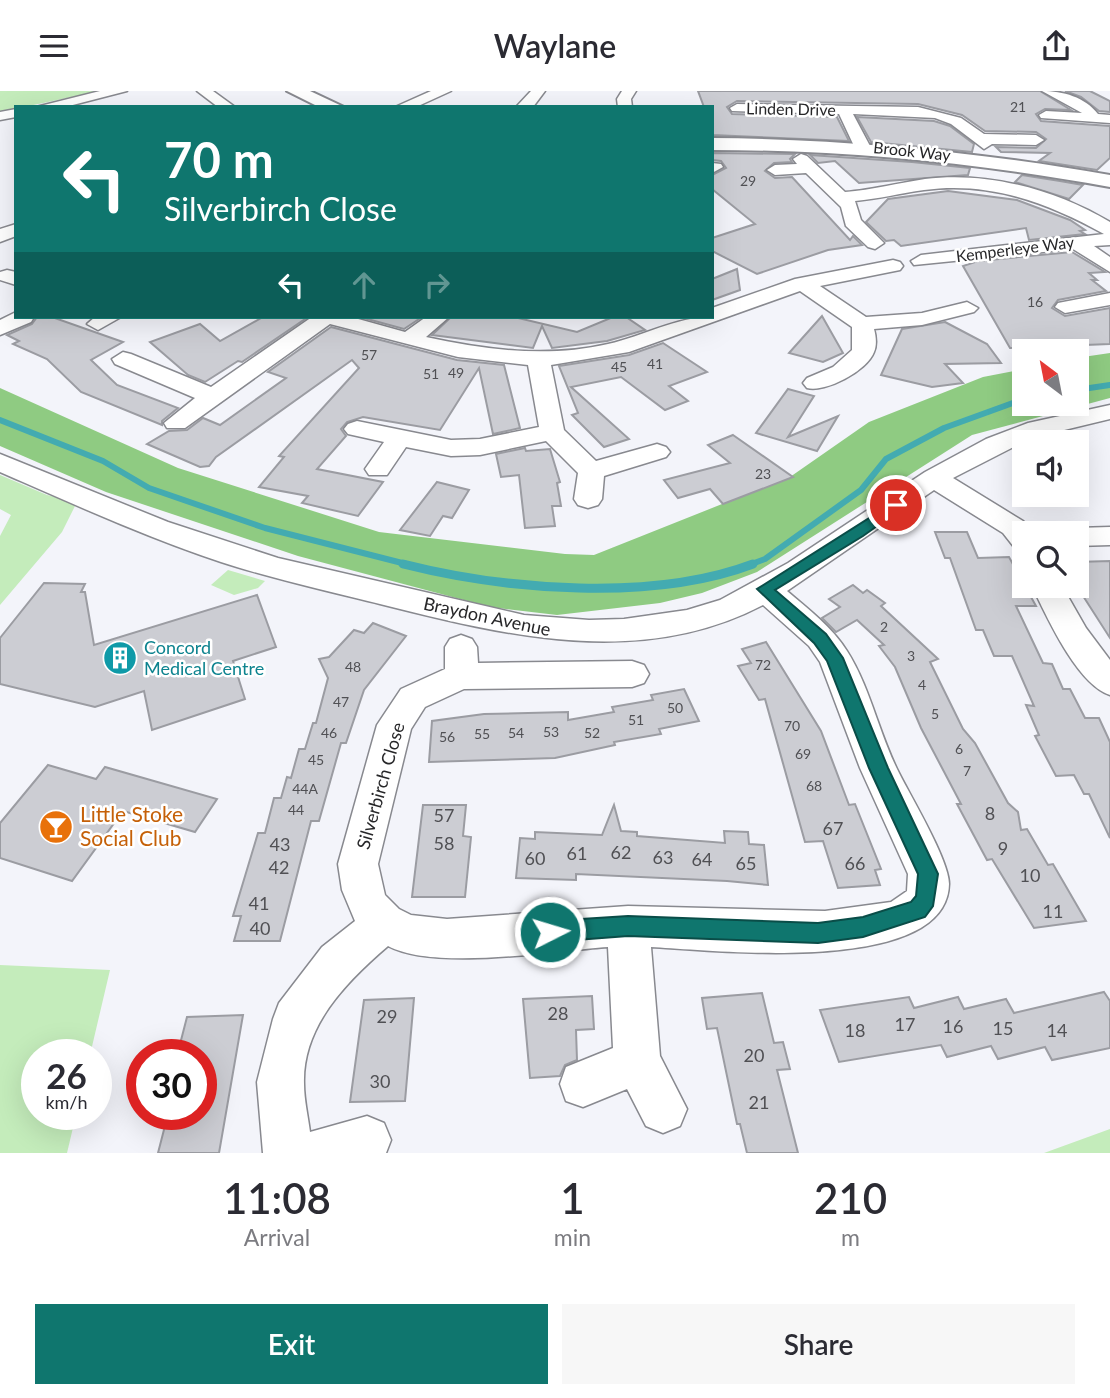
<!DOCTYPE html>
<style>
body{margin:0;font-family:Lato,sans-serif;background:#f7f7f7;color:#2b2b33;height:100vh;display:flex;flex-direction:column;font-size:26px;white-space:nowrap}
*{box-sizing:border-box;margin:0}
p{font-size:23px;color:#7c7c81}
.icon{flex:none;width:38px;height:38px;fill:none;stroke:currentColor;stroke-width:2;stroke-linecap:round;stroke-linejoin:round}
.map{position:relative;height:1062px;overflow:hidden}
.panel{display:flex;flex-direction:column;background:#fff;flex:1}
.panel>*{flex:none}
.guide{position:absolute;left:14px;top:14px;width:700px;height:214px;border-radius:0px;box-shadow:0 7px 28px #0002;background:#0f766e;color:#fff;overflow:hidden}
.needle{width:46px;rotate:328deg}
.tools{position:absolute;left:1012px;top:248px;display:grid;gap:14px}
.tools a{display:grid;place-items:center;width:77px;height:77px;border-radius:0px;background:#fff;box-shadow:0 7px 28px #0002;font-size:35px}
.speed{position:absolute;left:21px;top:948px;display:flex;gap:14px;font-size:35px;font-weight:700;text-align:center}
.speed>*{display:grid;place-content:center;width:91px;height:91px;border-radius:50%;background:#fff;box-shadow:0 7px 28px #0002;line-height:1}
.speed small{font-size:18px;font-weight:400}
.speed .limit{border:10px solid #d22;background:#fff;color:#111}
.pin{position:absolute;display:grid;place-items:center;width:60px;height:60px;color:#fff;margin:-30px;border:4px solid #fff;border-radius:50%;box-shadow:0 2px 7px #0007}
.me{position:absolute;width:77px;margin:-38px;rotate:85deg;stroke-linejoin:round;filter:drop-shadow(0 0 5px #0008)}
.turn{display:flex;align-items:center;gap:24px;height:147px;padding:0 35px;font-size:32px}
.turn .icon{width:91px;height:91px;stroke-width:2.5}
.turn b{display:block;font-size:49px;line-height:60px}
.lanes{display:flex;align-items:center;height:66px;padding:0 35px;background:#0003;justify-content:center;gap:35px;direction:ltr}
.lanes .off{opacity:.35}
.eta{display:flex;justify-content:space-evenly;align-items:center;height:119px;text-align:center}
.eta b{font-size:42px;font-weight:600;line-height:49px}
.button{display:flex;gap:14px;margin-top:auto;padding:14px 35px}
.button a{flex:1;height:80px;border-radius:0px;background:#0f766e;color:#fff;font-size:28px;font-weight:600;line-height:80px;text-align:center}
.button a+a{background:#f7f7f7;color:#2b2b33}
header{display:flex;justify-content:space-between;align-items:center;height:91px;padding:0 35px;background:#fff;font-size:32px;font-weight:600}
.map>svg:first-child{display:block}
.green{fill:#c4ecbb}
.forest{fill:#8fcb82}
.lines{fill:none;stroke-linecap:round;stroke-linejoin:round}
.stream-far1{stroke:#43abb1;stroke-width:6}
.stream{stroke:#43abb1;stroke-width:9}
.building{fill:#cccdd3;stroke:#9b9ca2;stroke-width:2}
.minor-casing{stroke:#88898f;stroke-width:3}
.tertiary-casing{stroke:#88898f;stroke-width:4}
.minor{fill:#fff;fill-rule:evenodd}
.tertiary{fill:#fff;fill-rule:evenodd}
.route{fill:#0f766e;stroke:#0a4d48;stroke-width:2}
.labels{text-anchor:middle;stroke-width:5;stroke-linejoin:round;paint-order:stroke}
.number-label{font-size:14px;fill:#505054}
.far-street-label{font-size:16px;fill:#272729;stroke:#fff}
.street-label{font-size:18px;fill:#272729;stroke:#fff}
.culture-label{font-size:18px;fill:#0d838f;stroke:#fff;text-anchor:start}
.near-number-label{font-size:18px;fill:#505054}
.near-food-label{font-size:21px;fill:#c56008;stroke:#fff;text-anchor:start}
</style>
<header><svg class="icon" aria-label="menu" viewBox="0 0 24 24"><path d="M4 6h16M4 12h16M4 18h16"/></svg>Waylane<svg class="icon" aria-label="share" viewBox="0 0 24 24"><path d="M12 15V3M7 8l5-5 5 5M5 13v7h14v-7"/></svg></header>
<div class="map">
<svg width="1110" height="1062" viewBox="0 0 1110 1062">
<rect width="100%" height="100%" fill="#f3f4fa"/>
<g class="green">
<polygon points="0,0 100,0 0,21"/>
<polygon points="0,384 47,404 73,410 75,415 62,441 0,514 0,445 11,424 0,418"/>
<polygon points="228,479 265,490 258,497 234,504 211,494"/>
<polygon points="0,874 110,879 90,964 37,964 37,1024 76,1024 67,1062 0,1062"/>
<polygon points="1110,1038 1110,1062 1044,1062"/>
</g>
<polygon class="forest" points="1110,262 1110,307 972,344 757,481 702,502 660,512 557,524 490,516 298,465 106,401 0,355 0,297 178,377 379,441 565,463 594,464 790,386 869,331 983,286 1024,278 1024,313 1076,313 1076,267"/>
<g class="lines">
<g class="stream-far1">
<polyline points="1076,299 1110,294"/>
<polyline points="0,329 103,370 149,397 265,437 410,474"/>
<polyline points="749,474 765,468 861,399 886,368 944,337 1024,308"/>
</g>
<path class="stream" d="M403,473C506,499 653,511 753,473"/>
</g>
<g class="building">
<polygon points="698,0 1040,0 1071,19 1045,18 1036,23 1041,30 1110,35 1110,67 1097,79 1039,70 1050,62 1001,61 996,56 1036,57 1046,48 1036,41 985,40 962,24 918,13 737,10 727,16 732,23 837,26 849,50 712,44 712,16 704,16"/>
<polygon points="1065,0 1090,0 1110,10 1110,21 1099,20 1081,6"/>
<polygon points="857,26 934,30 950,35 974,53 972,61 871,51"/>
<polygon points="712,62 795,63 790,68 792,71 774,72 765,80 775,87 792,86 850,149 853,145 862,154 828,159 757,183 712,160 712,147 755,133 712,98 712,84 726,77 721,70 712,69"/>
<polygon points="810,64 912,71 970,77 968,84 859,92 835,70 818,72"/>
<polygon points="1022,84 1060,90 1083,94 1069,108 1015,91"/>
<polygon points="948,100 1017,109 1070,129 1085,139 1080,140 1085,143 1029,149 1026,137 901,155 894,149 886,150 866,131 888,108"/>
<polygon points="1072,161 1105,181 1089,182 1097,189 1092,189 1106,200 1058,209 1052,217 1065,225 1110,217 1110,253 1010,257 963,175 978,170"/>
<polygon points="737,178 740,199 712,209 712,188"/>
<polygon points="822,225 843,262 823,271 789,262"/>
<polygon points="37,226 52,226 123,251 91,269 117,294 178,317 162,330 162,334 81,301 47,268 13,253 19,250 7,244 32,233"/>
<polygon points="263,226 308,226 242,271 238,270 205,291 188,284 150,251 200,233 220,250"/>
<polygon points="360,226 422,226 404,238"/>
<polygon points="451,226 514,226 577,241 613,226 626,226 645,239 607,250 552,257 542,235 533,257 432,244"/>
<polygon points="945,231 987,253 1001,272 945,273 963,292 932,296 881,284 902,238"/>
<polygon points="331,236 457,269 504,274 520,337 493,343 479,277 440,339 363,326 347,331 341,338 346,345 317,378 383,391 358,425 302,412 308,405 259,396 284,366 279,365 359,277 352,269 216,366 209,375 200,376 147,353 169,340 187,339 203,327 220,334 286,287 268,281"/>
<polygon points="663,252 707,281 669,295 688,310 665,319 621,286 571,296 629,348 604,356 572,324 578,322 559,275 629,264"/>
<polygon points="788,298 814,305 788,346 838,325 817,360 756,342"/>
<polygon points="733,344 793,386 723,413 710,398 678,407 664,389 730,372 708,354"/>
<polygon points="525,357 526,360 550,358 560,391 557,392 561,415 552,415 555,435 525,437 519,384 501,386 496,363"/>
<polygon points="437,391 469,399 452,427 443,425 430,445 400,439"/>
<polygon points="935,441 967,441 978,467 1009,466 1036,515 1016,515 1043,572 1052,573 1063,598 1070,598 1085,627 1099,627 1110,651 1110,747 1089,703 1084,703 1074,684 1056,685 1035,645 1039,644 1026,614 1034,615 1012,565 994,565 983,539 976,539 950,467 945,467"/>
<polygon points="1110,470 1110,547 1076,494 1076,471"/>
<polygon points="44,492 85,493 81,501 85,501 94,554 257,504 276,556 233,570 245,608 152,639 144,600 95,616 0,593 0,547"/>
<polygon points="853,494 863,502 867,499 885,512 881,515 938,568 930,571 963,638 975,652 1008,712 1018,721 1021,739 1027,738 1048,774 1053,773 1086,830 1034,837 992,768 987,769 957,713 961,713 921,637 895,576 879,555 884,554 857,529 836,541 822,527 840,516 829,508"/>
<polygon points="373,532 406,545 364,599 346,652 341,652 319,730 311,730 280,850 234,850 241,825 233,825 258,742 265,742 274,707 281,707 287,686 291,687 299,658 305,658 313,632 316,632 328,587 319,568 329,566 354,539 364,542"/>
<polygon points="766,551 821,640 849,714 855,713 881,778 875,779 880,794 838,797 823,750 805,751 765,608 759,609 738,575 751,572 742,558"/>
<polygon points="684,598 699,630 659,638 661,643 614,651 615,654 555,667 429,671 432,630 484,623 568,621 568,629 614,621 612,616 653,609 651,604"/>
<polygon points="48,674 96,688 105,676 217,708 195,741 123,720 72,790 0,767 0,732"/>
<polygon points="423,714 466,714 463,745 471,746 465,806 412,806"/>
<polygon points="614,714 621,740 637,741 637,745 725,752 724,740 748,741 749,753 764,754 768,794 727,790 576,783 576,789 516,787 520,747 535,748 535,741 602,744"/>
<polygon points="1104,901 1110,910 1110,957 1052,969 1045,956 998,968 991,955 947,966 941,954 839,971 820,919 909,906 914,917 958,906 964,918 1006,908 1014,922"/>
<polygon points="762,902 774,952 783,951 790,978 777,979 798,1062 747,1062 740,1033 737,1033 717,937 707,938 702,907"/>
<polygon points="592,905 594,938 576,939 577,969 565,974 560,985 530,987 523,908"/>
<polygon points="414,907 405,1010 350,1011 364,909"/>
<polygon points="243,924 219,1062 158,1062 167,1027 201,1025 201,961 178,961 187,926"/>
</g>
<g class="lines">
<g class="minor-casing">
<g id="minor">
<polygon points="100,0 127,0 65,16 36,16"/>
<polygon points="197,0 213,0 235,16 218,16"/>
<polygon points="431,0 451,0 416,16 395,16"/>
<polygon points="531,0 545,0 533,16 516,16"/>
<polygon points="622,0 636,0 631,8 632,16 618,16 617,8"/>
<path d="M1042,0C1063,0 1085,6 1098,23L1110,24V32L1041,27L1039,24L1046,20L1082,22Z"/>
<polygon points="737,13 918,16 961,27 984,43 1036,44 1044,49 1036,54 992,53 984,58 951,33 935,27 853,23 870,55 862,60 854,55 839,23 732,20 730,17"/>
<polygon points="16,18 16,26 0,29 0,21"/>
<path d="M801,63L807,65L845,101C872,99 898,92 925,88C988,80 1056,99 1110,131V154L1094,155L1110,166V181L1073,158L914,174L911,170L921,164L1104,143C1048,112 990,90 924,99C901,102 879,108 855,110L861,129L884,152L875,158L868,156L846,135L841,116L806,82L775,84L767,79L775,74L797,73L793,68Z"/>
<polygon points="712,72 721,73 723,76 712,82"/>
<polygon points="16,133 16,145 0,151 0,138"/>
<path d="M893,169L900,171L903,175L900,179L820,195L866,226L922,222L967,211L978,217L974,221L922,234L874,238C876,245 877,254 874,261C867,280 825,302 807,297L803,292L807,287L833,276L852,259V236L800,200L629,261L551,274L564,339L596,370L657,353L666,356L670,361L666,366L604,385L602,408L598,414L588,417L578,414L574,408L578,382L546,350L480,364L451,365L406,356L387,384H369L365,378L384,351L348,343L344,338L348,333L357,330L451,349L480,348L539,336L528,274L458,266L330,233L185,337H167L164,332L195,307L115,273L112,268L123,261L131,263L211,296L312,226H351L405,241L426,226H449L426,246C486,259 548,267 608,253C644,245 675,226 712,226V217L795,188Z"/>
<polygon points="7,179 16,181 16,194 0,189 0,181"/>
<polygon points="1110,202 1110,214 1065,222 1055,216 1058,212"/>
<polygon points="16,221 16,226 34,226 31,231 0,244 0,229"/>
<polygon points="95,226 121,226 98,239 87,233"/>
<path d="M1110,314V328L1031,347L953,387L1023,430L1034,443H1024V458L1014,456L1003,442L934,399L787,500C808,518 832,536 847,560C870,596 879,643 899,682C911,706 949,769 949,793C947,886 711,859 651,856L660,965L687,1018L680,1035L663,1042L646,1035L627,998L583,1016L566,1010L560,993L566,976L613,957L608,856C552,860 435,880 388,855C347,890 302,935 304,993C304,1009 308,1025 310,1041L367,1025L384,1032L391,1049L386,1062H263L257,991L273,928L279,912L322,856L355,830L342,799L338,773L377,634L401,598L445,578V556L450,548L461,544L472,548L477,556L478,572L632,570L644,574L649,583L644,592L632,596L464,598L425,616L411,638L378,773L385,804L399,818L411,824L447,828L628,815L825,820L891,811L907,800L908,783L860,677L820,571L809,555L763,514C641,578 507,545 380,513C327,500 273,488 221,471C146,446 73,413 0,381V363L168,431L278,467L524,524L589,529L624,528L687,519L720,509L788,472L925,381L986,348L1028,332Z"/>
<polygon points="1110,436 1110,454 1076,455 1076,443 1064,443 1076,437"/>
<path d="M1032,495H1062L1086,537L1110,569V604C1077,593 1047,526 1032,495Z"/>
</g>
</g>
<g class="tertiary-casing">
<g id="tertiary">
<polygon points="287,0 310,0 344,16 319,16"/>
<path d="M712,47C846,48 978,61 1110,84V96C978,72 846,59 712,59Z"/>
</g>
</g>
<use href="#minor" class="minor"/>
<use href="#tertiary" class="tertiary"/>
</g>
<polygon class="route" points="896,410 901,411 901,418 863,445 775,499 826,543 843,567 888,677 938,783 933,815 925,826 863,846 818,852 628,845 550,851 543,848 540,841 543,833 550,830 628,825 818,832 863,826 911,811 916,805 918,783 869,677 827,570 814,552 757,498"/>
<defs>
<g id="building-disc" transform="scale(1.75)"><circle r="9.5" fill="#0f9aa8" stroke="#fff"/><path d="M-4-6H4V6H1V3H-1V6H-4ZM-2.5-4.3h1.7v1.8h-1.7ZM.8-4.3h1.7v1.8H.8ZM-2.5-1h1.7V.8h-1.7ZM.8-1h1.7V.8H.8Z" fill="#fff"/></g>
<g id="bar-disc" transform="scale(1.75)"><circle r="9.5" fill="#e8710a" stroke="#fff"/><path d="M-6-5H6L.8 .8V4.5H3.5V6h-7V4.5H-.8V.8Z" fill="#fff"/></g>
</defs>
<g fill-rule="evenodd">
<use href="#building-disc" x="120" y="567"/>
<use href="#bar-disc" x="56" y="736"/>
</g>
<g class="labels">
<g class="number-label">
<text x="1018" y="21">21</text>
<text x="748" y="95">29</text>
<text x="1035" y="216">16</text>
<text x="369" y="269">57</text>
<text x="655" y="278">41</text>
<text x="619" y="281">45</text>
<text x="456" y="287">49</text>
<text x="431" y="288">51</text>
<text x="763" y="388">23</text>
<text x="884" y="541">2</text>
<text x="911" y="570">3</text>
<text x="763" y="579">72</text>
<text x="353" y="581">48</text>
<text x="922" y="599">4</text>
<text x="341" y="616">47</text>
<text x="675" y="622">50</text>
<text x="935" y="628">5</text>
<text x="636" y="634">51</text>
<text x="792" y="640">70</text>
<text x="551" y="646">53</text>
<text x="329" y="647">46</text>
<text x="516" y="647">54</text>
<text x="592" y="647">52</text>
<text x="482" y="648">55</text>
<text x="447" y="651">56</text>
<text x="959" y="663">6</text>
<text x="803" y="668">69</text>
<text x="316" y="674">45</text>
<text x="967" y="685">7</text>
<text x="814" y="700">68</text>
<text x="305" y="703">44A</text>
<text x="296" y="724">44</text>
</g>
<g class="far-street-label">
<text transform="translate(791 18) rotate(1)" y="6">Linden Drive</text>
<text transform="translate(912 60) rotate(6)" y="6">Brook Way</text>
<text transform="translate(1015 158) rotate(-7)" y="6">Kemperleye Way</text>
</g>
<g class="street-label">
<text transform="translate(487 526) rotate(12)" y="6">Braydon Avenue</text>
<text transform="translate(381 695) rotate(-74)" y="6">Silverbirch Close</text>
</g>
<g class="culture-label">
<text x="144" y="563">Concord<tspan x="144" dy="21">Medical Centre</tspan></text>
</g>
<g class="near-number-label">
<text x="990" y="729">8</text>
<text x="444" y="731">57</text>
<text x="833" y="744">67</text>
<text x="444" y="759">58</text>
<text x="280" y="760">43</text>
<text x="1003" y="764">9</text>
<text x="621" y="768">62</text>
<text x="577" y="769">61</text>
<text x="663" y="773">63</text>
<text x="535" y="774">60</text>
<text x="702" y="775">64</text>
<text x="746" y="779">65</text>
<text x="855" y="779">66</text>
<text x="279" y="783">42</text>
<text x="1030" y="791">10</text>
<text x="259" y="819">41</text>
<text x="1053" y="827">11</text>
<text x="260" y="844">40</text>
<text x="558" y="929">28</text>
<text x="387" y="932">29</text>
<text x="905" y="940">17</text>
<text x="953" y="942">16</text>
<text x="1003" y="944">15</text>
<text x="855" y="946">18</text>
<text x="1057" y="946">14</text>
<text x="754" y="971">20</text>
<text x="380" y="997">30</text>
<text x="759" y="1018">21</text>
</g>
<g class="near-food-label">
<text x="80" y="731">Little Stoke<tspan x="80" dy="24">Social Club</tspan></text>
</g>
</g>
</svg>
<div class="tools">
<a><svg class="needle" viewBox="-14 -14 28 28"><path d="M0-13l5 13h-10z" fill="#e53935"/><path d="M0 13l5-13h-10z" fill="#7c7c81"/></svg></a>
<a><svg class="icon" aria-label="sound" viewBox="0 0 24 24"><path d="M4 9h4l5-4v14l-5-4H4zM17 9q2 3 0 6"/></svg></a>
<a><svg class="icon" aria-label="search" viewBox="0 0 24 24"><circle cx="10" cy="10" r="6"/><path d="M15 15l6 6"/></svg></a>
</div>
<div class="speed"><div>26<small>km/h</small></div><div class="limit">30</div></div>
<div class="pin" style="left:896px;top:414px;background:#d93025"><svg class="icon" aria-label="arrive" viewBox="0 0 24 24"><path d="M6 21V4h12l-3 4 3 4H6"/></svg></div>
<svg class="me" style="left:550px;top:841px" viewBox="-20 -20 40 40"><circle r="17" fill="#0f766e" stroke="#fff" stroke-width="3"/><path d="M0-11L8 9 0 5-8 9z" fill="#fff"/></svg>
<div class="guide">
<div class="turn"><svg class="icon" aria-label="left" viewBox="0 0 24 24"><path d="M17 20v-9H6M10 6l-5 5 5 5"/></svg><div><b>70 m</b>Silverbirch Close</div></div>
<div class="lanes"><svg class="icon" aria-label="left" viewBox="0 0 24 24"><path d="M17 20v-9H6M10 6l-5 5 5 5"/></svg><svg class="icon off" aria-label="ahead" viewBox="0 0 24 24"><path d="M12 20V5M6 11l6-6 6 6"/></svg><svg class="icon off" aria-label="right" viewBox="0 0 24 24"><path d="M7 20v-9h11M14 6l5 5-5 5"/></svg></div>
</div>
</div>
<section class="panel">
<div class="eta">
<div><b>11:08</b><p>Arrival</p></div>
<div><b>1</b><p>min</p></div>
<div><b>210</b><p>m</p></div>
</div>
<div class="button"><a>Exit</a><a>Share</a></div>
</section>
